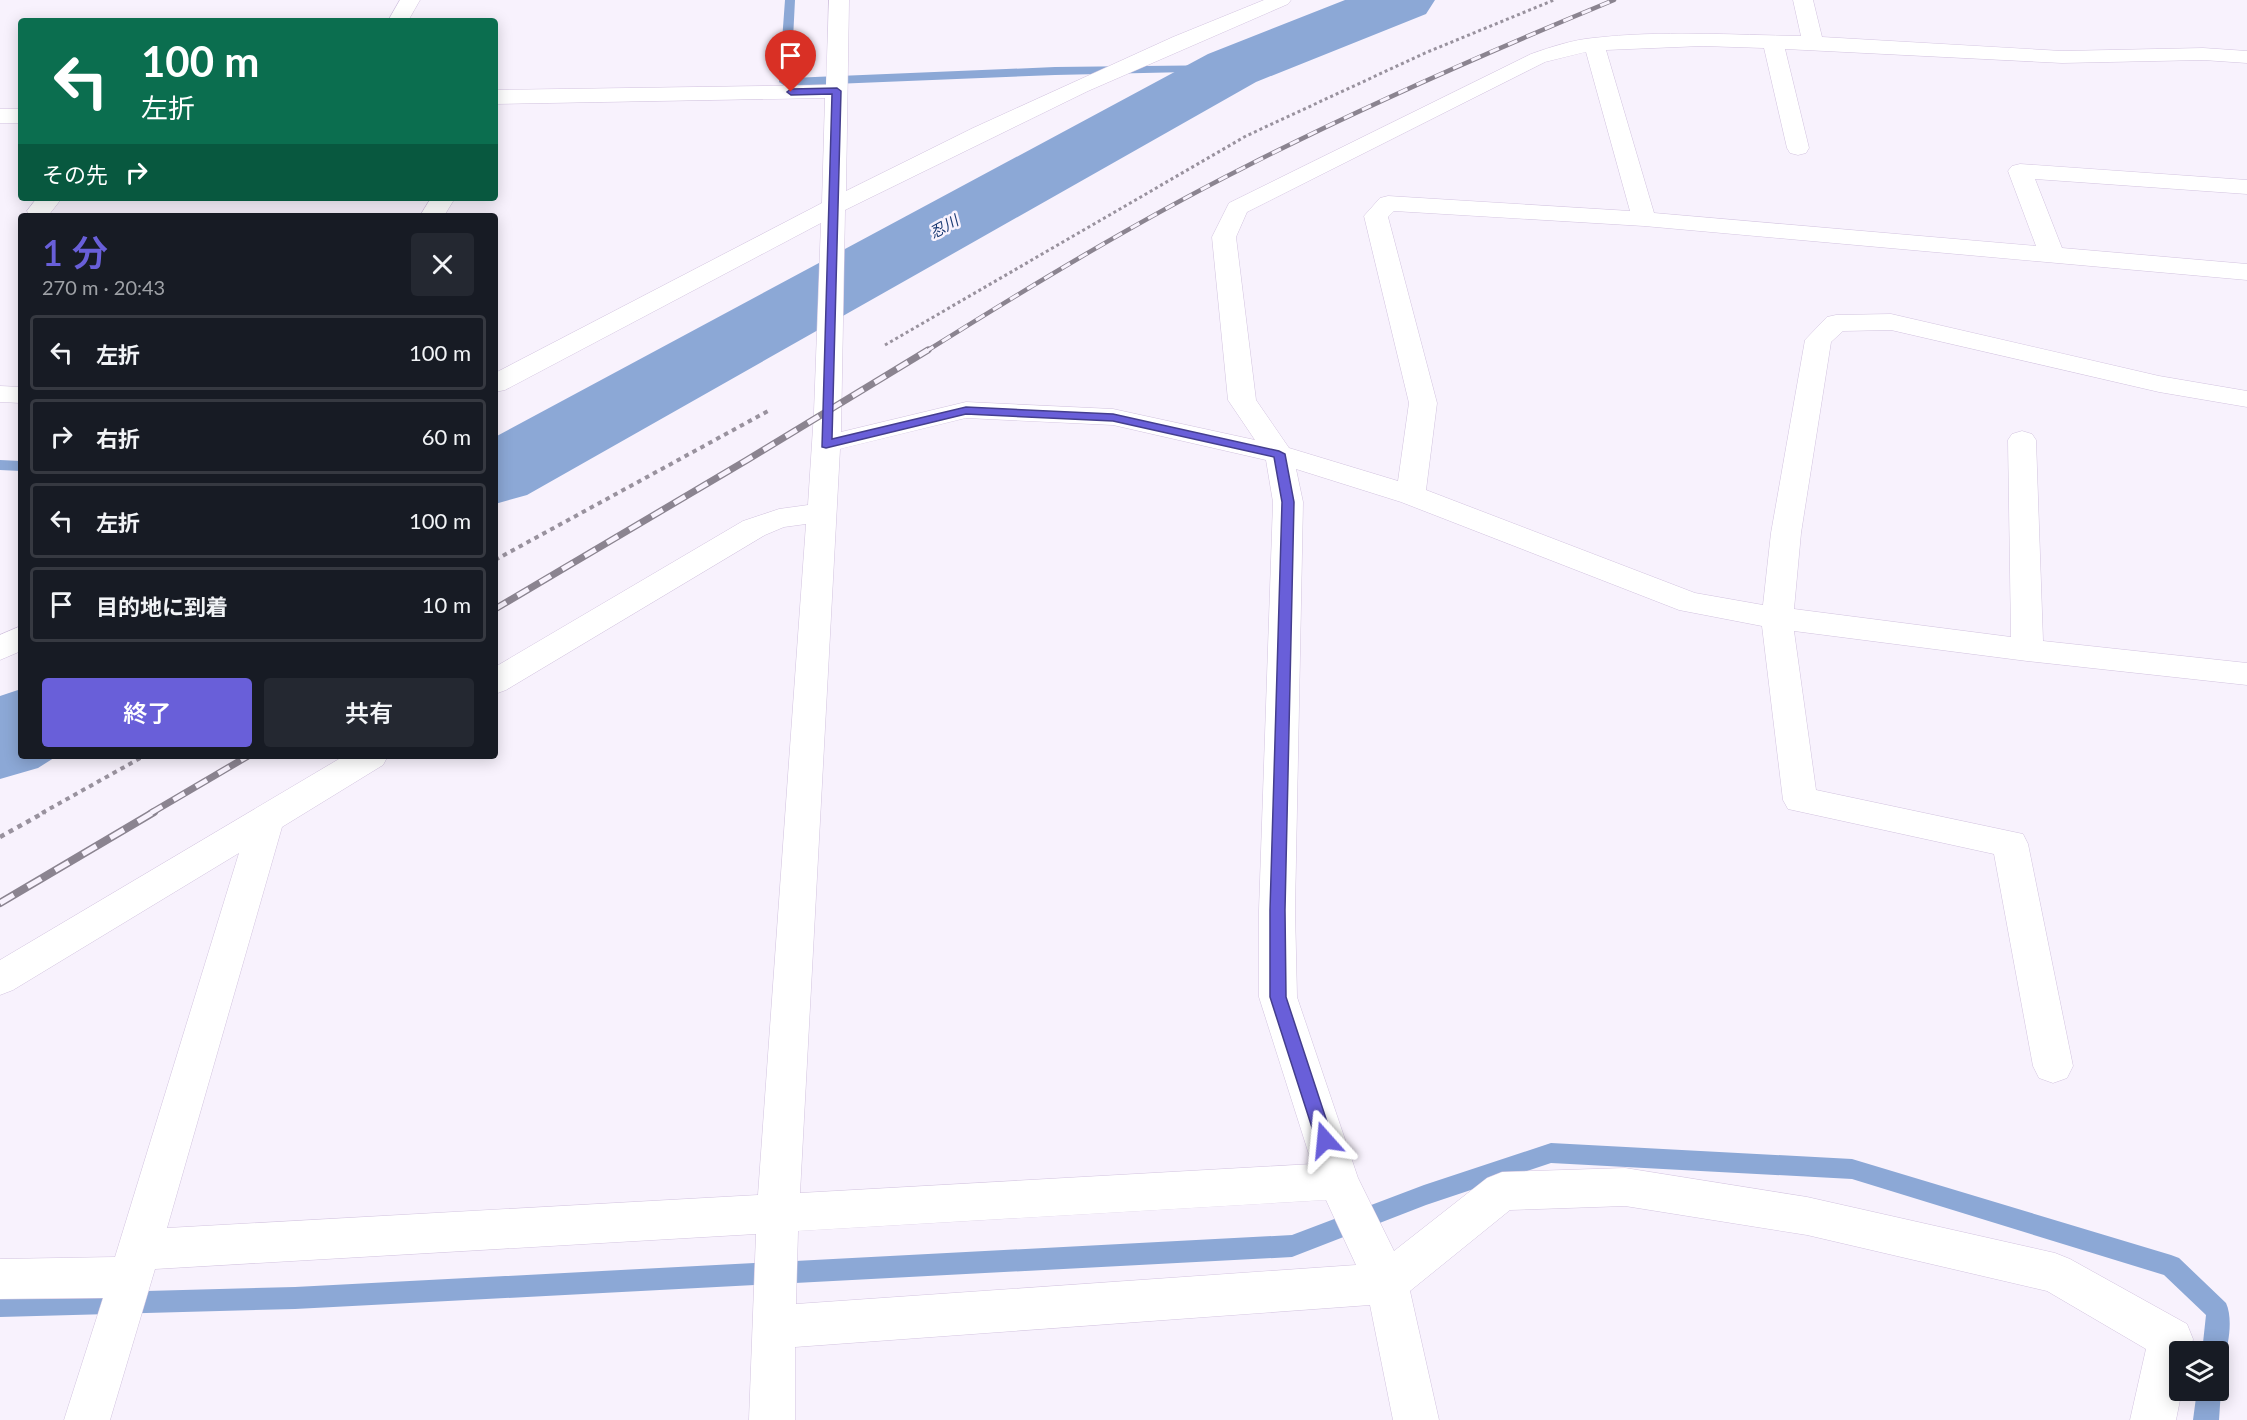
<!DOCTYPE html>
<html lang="ja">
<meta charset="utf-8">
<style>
body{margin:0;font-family:Lato,"Noto Sans JP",sans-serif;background:#242831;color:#f1f3f6;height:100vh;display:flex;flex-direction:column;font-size:22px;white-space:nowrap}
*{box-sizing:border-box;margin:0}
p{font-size:20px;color:#9ea1a6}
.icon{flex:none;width:33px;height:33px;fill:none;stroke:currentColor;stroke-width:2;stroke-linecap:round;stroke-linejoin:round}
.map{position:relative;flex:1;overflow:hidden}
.drawer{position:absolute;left:18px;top:213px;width:480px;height:546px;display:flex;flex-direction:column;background:#171b24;border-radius:6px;box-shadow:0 3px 15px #0003}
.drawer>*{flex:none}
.top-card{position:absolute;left:18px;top:18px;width:480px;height:183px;border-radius:6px;box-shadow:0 3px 15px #0003;background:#0b6e4f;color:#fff;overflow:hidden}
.controls{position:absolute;left:2169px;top:1341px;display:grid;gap:12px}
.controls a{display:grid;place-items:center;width:60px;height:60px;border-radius:6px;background:#171b24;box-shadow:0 3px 15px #0003;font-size:30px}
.pin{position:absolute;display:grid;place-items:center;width:51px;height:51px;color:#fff;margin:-62px -26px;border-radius:50% 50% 50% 0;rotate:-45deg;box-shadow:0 0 6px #0007}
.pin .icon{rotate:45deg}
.me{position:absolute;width:66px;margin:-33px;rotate:342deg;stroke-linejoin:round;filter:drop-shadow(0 0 4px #0008)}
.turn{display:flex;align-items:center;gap:21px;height:126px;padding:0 24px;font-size:27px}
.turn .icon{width:78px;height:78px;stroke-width:2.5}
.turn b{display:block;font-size:42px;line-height:51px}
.then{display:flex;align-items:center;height:57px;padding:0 24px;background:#0003;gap:12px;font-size:22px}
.round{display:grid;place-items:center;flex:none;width:63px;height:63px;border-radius:6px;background:#242831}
.summary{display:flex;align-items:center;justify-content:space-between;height:102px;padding:0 24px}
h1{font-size:36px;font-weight:600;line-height:45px;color:#695fd9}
.cta{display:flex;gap:12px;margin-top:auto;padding:12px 24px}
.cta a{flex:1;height:69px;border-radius:6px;background:#695fd9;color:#fff;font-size:24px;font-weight:600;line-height:69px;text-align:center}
.cta a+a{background:#242831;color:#f1f3f6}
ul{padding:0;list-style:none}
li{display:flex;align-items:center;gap:18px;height:75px;margin:0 12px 9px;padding:0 12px;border:3px solid #363941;border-radius:6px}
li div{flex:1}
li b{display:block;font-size:22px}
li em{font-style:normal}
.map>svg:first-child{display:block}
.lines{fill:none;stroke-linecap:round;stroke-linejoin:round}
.stream{fill:#8ca8d6;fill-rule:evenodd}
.river{fill:#8ca8d6;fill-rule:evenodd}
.minor-casing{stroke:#d2c3df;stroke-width:1}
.path-far2{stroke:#99929e;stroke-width:3;stroke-dasharray:3 3;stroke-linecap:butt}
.path-far1{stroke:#99929e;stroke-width:4;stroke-dasharray:4.5 4.5;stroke-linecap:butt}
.path{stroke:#99929e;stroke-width:4.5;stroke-dasharray:5 5;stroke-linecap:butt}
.minor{fill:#fff;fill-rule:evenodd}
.rail-far2-casing{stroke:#8b8490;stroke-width:4.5}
.rail-far1-casing{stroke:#8b8490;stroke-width:7}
.rail-casing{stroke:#8b8490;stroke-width:8}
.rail-far2{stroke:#f8f2fd;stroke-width:3;stroke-dasharray:10;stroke-linecap:butt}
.rail-far1{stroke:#f8f2fd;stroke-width:4.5;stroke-dasharray:13;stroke-linecap:butt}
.rail{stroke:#f8f2fd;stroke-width:5;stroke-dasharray:16;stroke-linecap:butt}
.route{fill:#695fd9;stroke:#443e8d;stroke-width:1.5}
.labels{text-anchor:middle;stroke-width:5;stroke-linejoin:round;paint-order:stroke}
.far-water-label{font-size:15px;font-style:italic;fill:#1a3a73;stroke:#f8f2fd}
</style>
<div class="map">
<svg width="2247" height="1420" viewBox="0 0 2247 1420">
<rect width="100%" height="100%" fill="#f8f2fd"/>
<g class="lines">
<g class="stream">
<polygon points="785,0 795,0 791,78 1055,67 1232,65 1238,68 1232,71 1055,75 785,86 779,82"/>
<polygon points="0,460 21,461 21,471 0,470"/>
<path d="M1551,1143L1852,1159L2171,1255L2179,1258L2226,1303C2233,1318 2229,1345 2223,1360L2218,1362V1352H2202L2206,1315L2164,1275L1852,1179L1551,1163L1426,1205L1292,1257L295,1309L0,1317V1295L295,1287L1292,1235L1424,1185Z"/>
<polygon points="2218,1383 2221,1390 2219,1420 2193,1420 2197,1390 2218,1390"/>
</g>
<g class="river">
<polygon points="1345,0 1435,0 1426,14 1256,82 527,495 495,504 495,437 1208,54"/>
<polygon points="21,689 21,756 57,756 38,768 0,779 0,696"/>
</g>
<g class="minor-casing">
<g id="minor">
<polygon points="400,0 420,0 408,21 388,21"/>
<path d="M829,0H849L846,191L973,128L1173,37L1264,0H1291L1288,4L1088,91L845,210L841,432L966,402L1113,409L1255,440L1228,400L1212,237L1229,203L1531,54C1551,47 1572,40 1593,38C1660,30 1734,35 1801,36L1793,0H1813L1822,37L2062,51L2203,48L2247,51V63L2203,60L2062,63L1785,49L1809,148L1806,153L1798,155L1790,153L1787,148L1764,48L1702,46L1606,50L1654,213L2036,246L2008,171L2012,166L2020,164L2247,180V194L2035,179L2062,248L2247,264V280L1644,226L1394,211L1388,217L1437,403L1426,490L1695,593L1763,605L1771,533L1805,340L1827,317L1836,315L1891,314L2159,376L2247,391V407L2159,392L1891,330L1843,331L1831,342L1801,533L1794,609L2011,637L2008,440L2012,434L2022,431L2032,434L2036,440L2043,641L2247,663V685L2027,661L1794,631L1816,790L2023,834L2028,844L2073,1066L2067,1078L2053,1083L2039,1078L2033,1066L1994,854L1788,809L1783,800L1762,626L1679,610L1401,502L1296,469L1303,502L1295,910L1297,997L1358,1178L1394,1251L1487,1178L1502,1172L1625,1168L1807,1197L2055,1253L2070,1259L2187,1324L2193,1339L2191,1352H2180V1390H2182L2176,1420H2130L2146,1349L2047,1291L1807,1235L1625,1206L1510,1210L1410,1291L1439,1420H1393L1370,1305L795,1347V1420H749L756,1234L155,1269L110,1420H64L103,1298L0,1299V1259L115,1257L239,853L13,990L0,995V960L344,756H388L383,765L282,827L167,1228L758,1195L806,524L784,527L765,535L506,690L495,694V667L743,521L779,509L808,505L814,412L821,223L505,390L495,392V373L822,203L825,98L495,104V90L826,85ZM1586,52L1630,211L1388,196L1380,198L1364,216L1409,403L1398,481L1289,448L1256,400L1236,237L1247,212L1545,62ZM966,418L1113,425L1266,460L1273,502L1259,910V997L1312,1164L800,1193L840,449ZM1326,1200L1356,1265L796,1304L798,1231Z"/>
<rect x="0" y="109" width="21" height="14"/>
<polygon points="37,198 62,198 48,216 30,216 27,211"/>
<polygon points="431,198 455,198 444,216 420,216"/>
<polygon points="0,386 21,387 21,403 0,402"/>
<polygon points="21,626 21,651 0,660 0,635"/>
</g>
</g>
<polyline class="path-far2" points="885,345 1246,136 1425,53 1554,0"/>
<g class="path-far1">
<polyline points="495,560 768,411"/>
<polyline points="42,813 144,756"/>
</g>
<polyline class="path" points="0,837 45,812"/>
<use href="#minor" class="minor"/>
<g class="rail-far2-casing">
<path id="rail-far2" d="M925,352C1029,287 1134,223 1243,168C1364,106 1488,52 1614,0"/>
</g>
<g class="rail-far1-casing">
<g id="rail-far1">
<polyline points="495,609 747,460 928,350"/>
<polyline points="151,813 248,756"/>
</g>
</g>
<g class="rail-casing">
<polyline id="rail" points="0,903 154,812"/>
</g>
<use href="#rail-far2" class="rail-far2"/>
<use href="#rail-far1" class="rail-far1"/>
<use href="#rail" class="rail"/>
</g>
<polygon class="route" points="837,88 841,91 832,439 966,407 1113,414 1279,451 1285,454 1294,502 1285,910 1286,997 1333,1140 1331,1146 1325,1148 1319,1146 1316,1140 1270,997 1270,910 1282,502 1274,457 1113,421 966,414 826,448 822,447 832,94 791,95 787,92 791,89"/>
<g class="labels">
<g class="far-water-label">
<text transform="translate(944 227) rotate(-29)" y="5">忍川</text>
</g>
</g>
</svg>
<div class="controls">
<a><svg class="icon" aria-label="layers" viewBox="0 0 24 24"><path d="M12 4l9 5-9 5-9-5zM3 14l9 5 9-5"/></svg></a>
</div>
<div class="pin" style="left:791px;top:92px;background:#d93025"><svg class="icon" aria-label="arrive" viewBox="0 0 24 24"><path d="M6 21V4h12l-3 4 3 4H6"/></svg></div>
<svg class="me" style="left:1325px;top:1140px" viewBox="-20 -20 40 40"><path d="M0-17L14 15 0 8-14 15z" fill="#695fd9" stroke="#fff" stroke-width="4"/></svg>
<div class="top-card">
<div class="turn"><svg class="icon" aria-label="left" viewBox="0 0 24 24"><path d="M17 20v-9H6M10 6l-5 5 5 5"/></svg><div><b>100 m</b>左折</div></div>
<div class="then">その先<svg class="icon" aria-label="right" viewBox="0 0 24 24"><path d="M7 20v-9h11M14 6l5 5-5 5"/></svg></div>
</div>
<section class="drawer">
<div class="summary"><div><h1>1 分</h1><p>270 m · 20:43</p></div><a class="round"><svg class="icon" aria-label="close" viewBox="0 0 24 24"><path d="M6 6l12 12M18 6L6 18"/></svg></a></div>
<ul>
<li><svg class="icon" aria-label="left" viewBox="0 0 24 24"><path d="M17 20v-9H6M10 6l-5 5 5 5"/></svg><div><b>左折</b></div><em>100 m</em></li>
<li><svg class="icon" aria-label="right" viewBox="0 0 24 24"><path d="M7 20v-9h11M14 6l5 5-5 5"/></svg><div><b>右折</b></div><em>60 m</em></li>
<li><svg class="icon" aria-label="left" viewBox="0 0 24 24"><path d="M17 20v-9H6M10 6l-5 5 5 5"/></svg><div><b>左折</b></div><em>100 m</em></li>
<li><svg class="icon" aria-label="arrive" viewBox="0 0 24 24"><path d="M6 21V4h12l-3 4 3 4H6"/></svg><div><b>目的地に到着</b></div><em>10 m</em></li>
</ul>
<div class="cta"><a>終了</a><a>共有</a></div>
</section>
</div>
